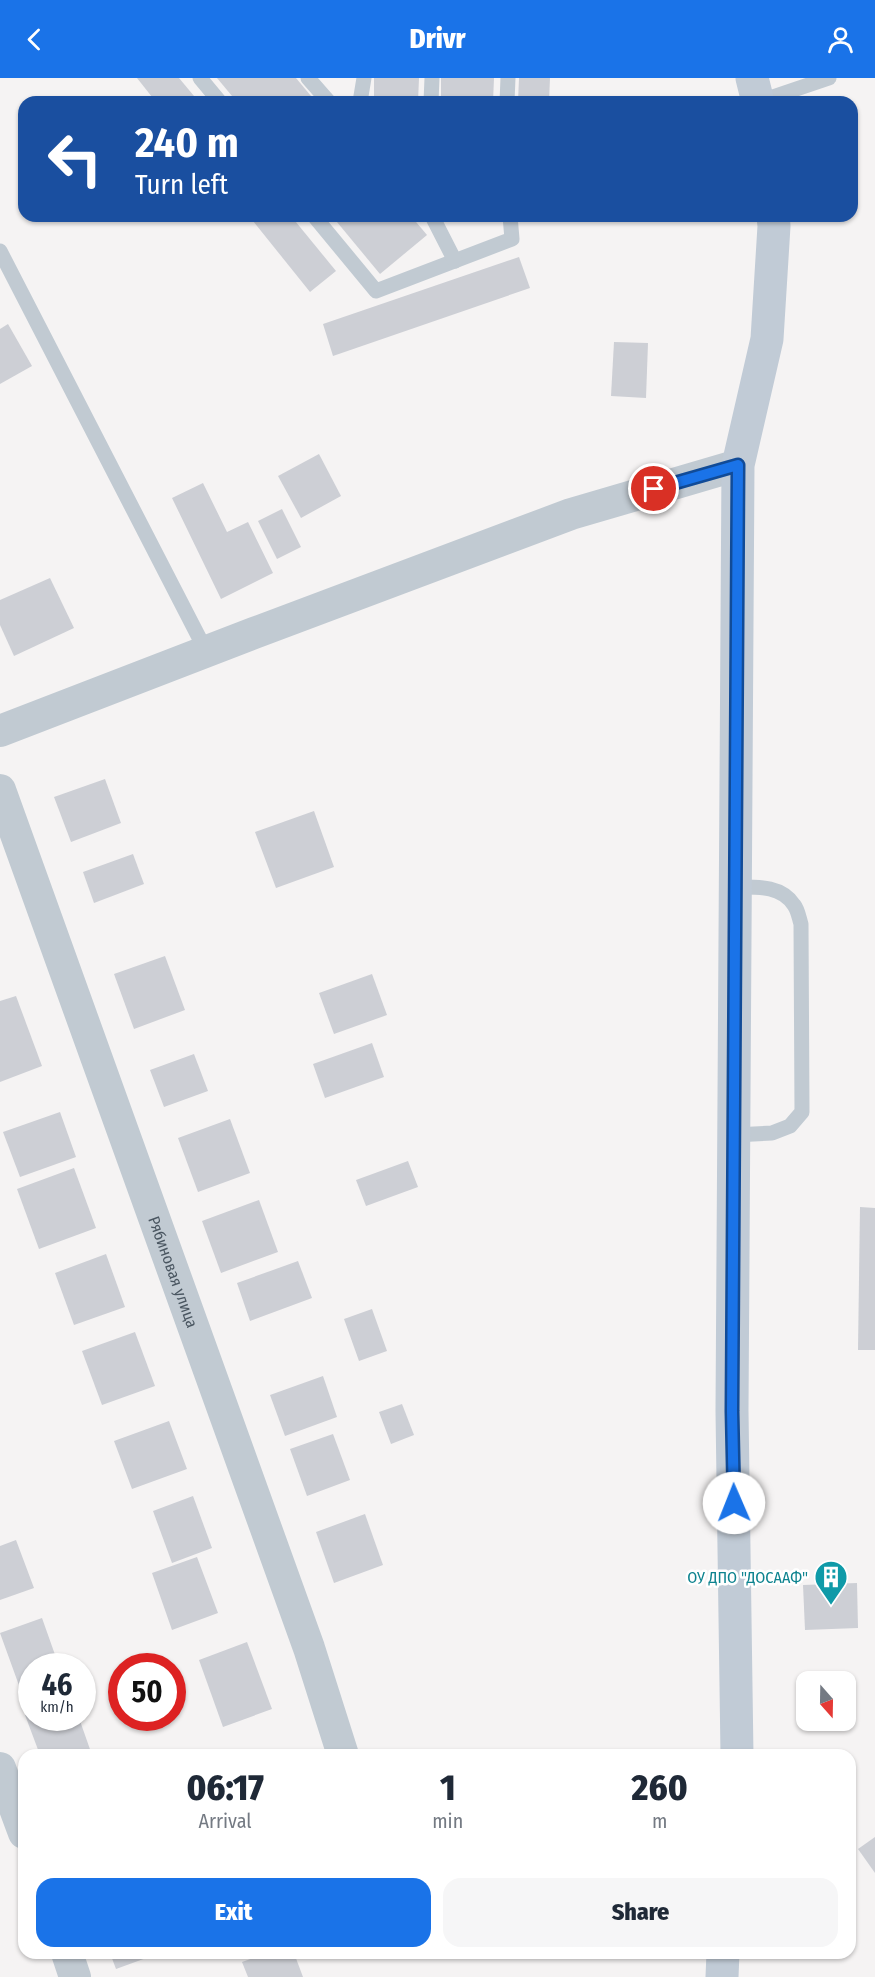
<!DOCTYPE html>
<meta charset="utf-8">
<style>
body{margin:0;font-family:"Fira Sans Condensed",sans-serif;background:#f6f6f7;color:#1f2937;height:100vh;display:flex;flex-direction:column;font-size:22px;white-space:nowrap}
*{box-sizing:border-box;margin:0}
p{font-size:20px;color:#747a83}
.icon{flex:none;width:33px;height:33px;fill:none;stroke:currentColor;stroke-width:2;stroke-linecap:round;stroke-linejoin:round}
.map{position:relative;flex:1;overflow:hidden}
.sheet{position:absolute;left:18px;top:1671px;width:838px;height:210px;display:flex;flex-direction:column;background:#fff;border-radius:18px;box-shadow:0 2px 4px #0004}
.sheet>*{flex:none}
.hud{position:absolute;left:18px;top:18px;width:840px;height:126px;border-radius:18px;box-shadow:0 2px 4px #0004;background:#1a4fa0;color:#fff;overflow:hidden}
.needle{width:39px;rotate:160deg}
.buttons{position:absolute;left:796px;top:1593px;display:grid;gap:12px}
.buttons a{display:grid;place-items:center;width:60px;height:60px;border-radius:12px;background:#fff;box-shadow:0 2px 4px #0004;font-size:30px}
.speed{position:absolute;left:18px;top:1575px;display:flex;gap:12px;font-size:30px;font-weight:700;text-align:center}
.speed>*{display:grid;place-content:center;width:78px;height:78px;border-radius:50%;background:#fff;box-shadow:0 2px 4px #0004;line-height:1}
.speed small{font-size:15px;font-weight:400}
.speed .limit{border:9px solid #d22;background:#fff;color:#111}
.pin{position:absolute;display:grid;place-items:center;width:51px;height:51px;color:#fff;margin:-26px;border:3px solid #fff;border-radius:50%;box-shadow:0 2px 6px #0007}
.me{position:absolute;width:66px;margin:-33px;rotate:359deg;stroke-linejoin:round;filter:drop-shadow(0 0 4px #0008)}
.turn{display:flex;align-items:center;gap:21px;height:126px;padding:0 18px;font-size:27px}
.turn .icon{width:78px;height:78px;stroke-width:2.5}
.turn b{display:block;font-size:42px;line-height:51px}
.eta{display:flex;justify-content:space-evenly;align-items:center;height:102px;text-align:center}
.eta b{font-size:36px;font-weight:800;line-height:42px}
.button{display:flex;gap:12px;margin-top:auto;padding:12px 18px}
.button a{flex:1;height:69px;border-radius:18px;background:#1a73e8;color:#fff;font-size:24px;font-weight:800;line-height:69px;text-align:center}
.button a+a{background:#f6f6f7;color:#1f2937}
header{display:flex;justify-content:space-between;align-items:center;height:78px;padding:0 18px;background:#1a73e8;color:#fff;font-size:27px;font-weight:800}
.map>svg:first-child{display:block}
.building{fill:#cdcfd5}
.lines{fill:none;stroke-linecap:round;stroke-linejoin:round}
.service{stroke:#c1cad2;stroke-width:15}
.minor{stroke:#c1cad2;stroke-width:32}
.secondary{stroke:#c1cbd6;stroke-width:33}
.route-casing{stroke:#114b97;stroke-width:15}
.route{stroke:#1a73e8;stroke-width:10}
.labels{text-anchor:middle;stroke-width:5;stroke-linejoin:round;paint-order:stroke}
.street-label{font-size:16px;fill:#4a5661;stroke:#fff}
.culture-label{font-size:16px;fill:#0d838f;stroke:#fff;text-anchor:end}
</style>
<header><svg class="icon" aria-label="back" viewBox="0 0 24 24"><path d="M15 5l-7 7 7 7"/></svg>Drivr<svg class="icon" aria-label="person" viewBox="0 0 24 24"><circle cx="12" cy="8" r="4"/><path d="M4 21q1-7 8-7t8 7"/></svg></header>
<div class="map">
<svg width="875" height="1899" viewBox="0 0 875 1899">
<rect width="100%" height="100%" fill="#f5f3f3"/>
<g class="building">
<polygon points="137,0 179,0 199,24 156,24"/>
<polygon points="217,0 296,0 316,24 237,24"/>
<polygon points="374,0 419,0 418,24 374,24"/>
<polygon points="441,0 494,0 493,24 441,24"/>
<polygon points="519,0 550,0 549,24 518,24"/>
<polygon points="249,138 291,138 336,193 310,214"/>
<polygon points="332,138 411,138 427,157 380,196"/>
<polygon points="519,179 530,210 333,278 323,246"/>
<polygon points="8,246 32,288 0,306 0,251"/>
<polygon points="614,264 648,265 646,320 611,318"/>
<polygon points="319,376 341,418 301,440 278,398"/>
<polygon points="203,405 227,454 248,444 273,495 221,521 172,420"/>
<polygon points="282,431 301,469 277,481 258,443"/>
<polygon points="50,500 74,550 14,578 0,547 0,522"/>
<polygon points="105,701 121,745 71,764 54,719"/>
<polygon points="314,733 334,789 276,810 255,754"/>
<polygon points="133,776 144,806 94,825 83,794"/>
<polygon points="165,878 185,932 134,951 114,896"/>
<polygon points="372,896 387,937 334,956 319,915"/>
<polygon points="16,918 42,988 0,1004 0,923"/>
<polygon points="372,965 384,999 325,1020 313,986"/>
<polygon points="194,976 208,1013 164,1029 150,992"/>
<polygon points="60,1034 76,1079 20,1099 3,1054"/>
<polygon points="230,1041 250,1095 198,1114 178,1060"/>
<polygon points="408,1083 418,1109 366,1128 356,1102"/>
<polygon points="74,1090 96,1150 39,1171 17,1111"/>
<polygon points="259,1122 278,1174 221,1195 202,1143"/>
<polygon points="860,1129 875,1130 875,1272 858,1272"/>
<polygon points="106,1176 125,1229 74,1247 55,1195"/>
<polygon points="298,1183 312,1220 250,1243 237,1205"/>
<polygon points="372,1231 387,1273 359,1283 344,1241"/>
<polygon points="135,1254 155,1308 102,1327 82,1273"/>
<polygon points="323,1298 337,1339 285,1358 270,1317"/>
<polygon points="402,1326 414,1357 391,1366 379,1334"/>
<polygon points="169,1343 187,1391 132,1411 114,1363"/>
<polygon points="333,1356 350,1402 307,1418 290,1371"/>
<polygon points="193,1418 212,1470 172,1485 153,1433"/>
<polygon points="365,1436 383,1487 334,1505 316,1454"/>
<polygon points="16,1462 34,1510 0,1522 0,1468"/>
<polygon points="197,1479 218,1535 172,1552 152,1495"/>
<polygon points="857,1505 858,1550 805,1552 803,1507"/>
<polygon points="42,1540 59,1588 32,1588 32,1621 25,1624 0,1555"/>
<polygon points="247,1564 272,1631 223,1649 199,1582"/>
<polygon points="32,1635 32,1640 79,1640 92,1677 40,1677 25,1637"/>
<polygon points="875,1759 875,1795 858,1771"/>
<polygon points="110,1875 160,1875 116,1891"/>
<polygon points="267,1875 294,1875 303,1899 248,1899 242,1884"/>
</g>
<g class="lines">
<g class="service">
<polyline points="200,0 220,24"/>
<polyline points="308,0 329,24"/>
<polyline points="360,24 364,0"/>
<polyline points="431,24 432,0"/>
<polyline points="507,24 508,0"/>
<polyline points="758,24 829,0"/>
<polyline points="314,138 376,213 512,161 510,138"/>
<polyline points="432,138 455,183"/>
<polyline points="0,173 206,573"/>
<path d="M734,1057L772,1055L790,1048L802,1034L801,846C799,840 798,832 794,827C781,807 756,809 735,809"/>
</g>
<g class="minor">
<polyline points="0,653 254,555 571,436 738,387"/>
<path id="s1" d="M0,712L309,1570L343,1677"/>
<polyline points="0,1690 24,1755"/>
<polyline points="67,1875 75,1899"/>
</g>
<g class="secondary">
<polyline points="752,0 758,24"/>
<polyline points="737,1677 732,1333 738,387 767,261 774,148 773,138"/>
<polyline points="722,1899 723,1875"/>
</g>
</g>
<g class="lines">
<g class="route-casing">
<polyline id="route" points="654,411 738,387 732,1333 734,1425"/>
</g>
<use href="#route" class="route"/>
</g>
<defs>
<g id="building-pin" transform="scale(1.725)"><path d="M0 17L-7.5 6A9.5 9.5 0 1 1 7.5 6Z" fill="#0f9aa8" stroke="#fff"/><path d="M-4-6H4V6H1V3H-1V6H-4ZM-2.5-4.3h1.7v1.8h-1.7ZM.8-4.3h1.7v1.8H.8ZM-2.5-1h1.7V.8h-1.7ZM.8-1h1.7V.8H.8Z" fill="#fff"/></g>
</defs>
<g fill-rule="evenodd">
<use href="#building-pin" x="831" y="1499"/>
</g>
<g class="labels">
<g class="street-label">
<text dy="6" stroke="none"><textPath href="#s1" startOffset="512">Рябиновая улица</textPath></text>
</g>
<g class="culture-label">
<text x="808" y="1505">ОУ ДПО "ДОСААФ"</text>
</g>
</g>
</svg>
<div class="buttons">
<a><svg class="needle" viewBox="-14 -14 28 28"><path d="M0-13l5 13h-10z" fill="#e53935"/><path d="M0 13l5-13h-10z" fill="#747a83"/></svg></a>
</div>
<div class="speed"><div>46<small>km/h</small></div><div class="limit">50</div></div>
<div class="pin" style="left:654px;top:411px;background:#d93025"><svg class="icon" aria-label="arrive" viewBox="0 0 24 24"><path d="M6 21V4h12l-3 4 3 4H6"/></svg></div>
<svg class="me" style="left:734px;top:1425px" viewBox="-20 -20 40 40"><circle r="19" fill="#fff"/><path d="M0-13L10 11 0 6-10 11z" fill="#1a73e8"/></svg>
<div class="hud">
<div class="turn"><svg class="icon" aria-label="left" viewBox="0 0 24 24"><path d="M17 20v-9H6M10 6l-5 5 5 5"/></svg><div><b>240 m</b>Turn left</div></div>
</div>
<section class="sheet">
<div class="eta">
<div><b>06:17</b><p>Arrival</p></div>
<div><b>1</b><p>min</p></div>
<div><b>260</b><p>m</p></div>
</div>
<div class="button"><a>Exit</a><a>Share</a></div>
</section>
</div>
